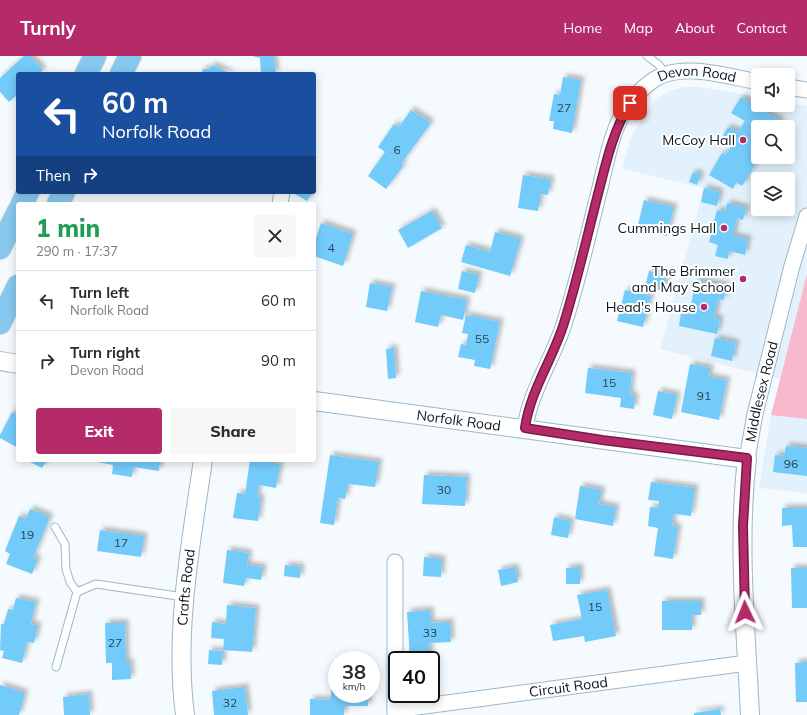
<!DOCTYPE html>
<meta charset="utf-8">
<style>
body{margin:0;font-family:Mulish,sans-serif;background:#f7f7f7;color:#2b2b33;height:100vh;display:flex;flex-direction:column;font-size:15px;white-space:nowrap}
*{box-sizing:border-box;margin:0}
p{font-size:13px;color:#7c7c81}
.icon{flex:none;width:22px;height:22px;fill:none;stroke:currentColor;stroke-width:2;stroke-linecap:round;stroke-linejoin:round}
.map{position:relative;flex:1;overflow:hidden}
.panel{position:absolute;left:16px;top:146px;width:300px;height:260px;display:flex;flex-direction:column;background:#fff;border-radius:4px;box-shadow:0 2px 10px #0003}
.panel>*{flex:none}
.guide{position:absolute;left:16px;top:16px;width:300px;height:122px;border-radius:4px;box-shadow:0 2px 10px #0003;background:#1a4fa0;color:#fff;overflow:hidden}
.controls{position:absolute;left:751px;top:12px;display:grid;gap:8px}
.controls a{display:grid;place-items:center;width:44px;height:44px;border-radius:4px;background:#fff;box-shadow:0 2px 10px #0003;font-size:20px}
.speed{position:absolute;left:328px;top:595px;display:flex;gap:8px;font-size:20px;font-weight:700;text-align:center}
.speed>*{display:grid;place-content:center;width:52px;height:52px;border-radius:50%;background:#fff;box-shadow:0 2px 10px #0003;line-height:1}
.speed small{font-size:10px;font-weight:400}
.speed .limit{border:2px solid #111;border-radius:6px;background:#fff;color:#111}
.pin{position:absolute;display:grid;place-items:center;width:34px;height:34px;color:#fff;margin:-17px;border-radius:8px;box-shadow:0 2px 6px #0006}
.me{position:absolute;width:44px;margin:-22px;rotate:358deg;stroke-linejoin:round;filter:drop-shadow(0 0 3px #0008)}
.turn{display:flex;align-items:center;gap:14px;height:84px;padding:0 20px;font-size:18px}
.turn .icon{width:52px;height:52px;stroke-width:2.5}
.turn b{display:block;font-size:28px;line-height:34px}
.then{display:flex;align-items:center;height:38px;padding:0 20px;background:#0003;gap:8px;font-size:15px}
.round{display:grid;place-items:center;flex:none;width:42px;height:42px;border-radius:4px;background:#f7f7f7}
.summary{display:flex;align-items:center;justify-content:space-between;height:68px;padding:0 20px}
h1{font-size:24px;font-weight:800;line-height:30px;color:#1e9e55}
.cta{display:flex;gap:8px;margin-top:auto;padding:8px 20px}
.cta a{flex:1;height:46px;border-radius:4px;background:#b52b69;color:#fff;font-size:16px;font-weight:800;line-height:46px;text-align:center}
.cta a+a{background:#f7f7f7;color:#2b2b33}
ul{padding:0;list-style:none}
li{display:flex;align-items:center;gap:12px;height:60px;padding:0 20px;border-top:1px solid #e1e1e2}
li div{flex:1}
li b{display:block;font-size:15px}
li em{font-style:normal}
header{display:flex;align-items:center;gap:24px;box-sizing:border-box;height:56px;padding:0 20px;background:#b52b69;color:#fff}
header strong{font-size:19px}
nav{display:flex;gap:22px;margin-inline-start:auto;font-size:14px}
.map>svg:first-child{display:block}
.built{fill:#e2f1fb;fill-rule:evenodd}
.green{fill:#f8b9cc}
.building{fill:#73cbfa;filter:url(#shadow)}
.lines{fill:none;stroke-linecap:round;stroke-linejoin:round}
.service-casing{stroke:#9ab9cb;stroke-width:9}
.minor-casing{stroke:#9ab9cb;stroke-width:17}
.tertiary-casing{stroke:#9ab9cb;stroke-width:20}
.trunk-casing{stroke:#d3d5d6;stroke-width:24}
.service{stroke:#fff;stroke-width:7}
.minor{stroke:#fff;stroke-width:15}
.tertiary{stroke:#fff;stroke-width:18}
.trunk{stroke:#86c8ee;stroke-width:22}
.route-casing{stroke:#761c44;stroke-width:10}
.route{stroke:#b52b69;stroke-width:7}
.poi-dot{fill:#b52b69;stroke:#fff;stroke-width:1.5}
.labels{text-anchor:middle;stroke-width:4;stroke-linejoin:round;paint-order:stroke}
.number-label{font-size:12px;fill:#264555}
.street-label{font-size:14px;fill:#0c181e;stroke:#fff}
.poi-label{font-size:14px;fill:#0c181e;stroke:#fff;text-anchor:end}
</style>
<header>
<strong>Turnly</strong>
<nav><a>Home</a><a>Map</a><a>About</a><a>Contact</a></nav>
</header>
<div class="map">
<svg width="807" height="659" viewBox="0 0 807 659">
<defs>
<filter id="shadow"><feDropShadow dx="3.5" dy="-3.5" stdDeviation="2" flood-color="#0004"/></filter>
</defs>
<rect width="100%" height="100%" fill="#f4fafe"/>
<path class="built" d="M684,31H700L758,41V49H788V47L807,50V437L759,432L771,359L780,323L660,293L704,132L622,113L632,79L650,51L658,42L669,35ZM758,71H788V101H758ZM758,123H788V153H758Z"/>
<polygon class="green" points="807,218 807,363 771,359"/>
<g class="building">
<polygon points="24,0 30,0 43,14 39,18 18,18 18,38 9,46 0,36 0,22"/>
<polygon points="252,0 275,0 274,2 276,18 261,18 260,2"/>
<polygon points="212,9 232,18 201,18 203,13 210,13"/>
<polygon points="563,21 581,24 572,77 553,73 554,65 549,65 554,38 560,39"/>
<polygon points="741,41 781,65 777,71 758,71 758,101 760,101 742,130 736,126 733,133 709,119 722,97 726,99 733,87 722,81 728,71 738,76 745,65 731,57"/>
<polygon points="411,54 431,67 401,108 404,109 386,133 368,120 385,96 378,91 394,68 399,71"/>
<polygon points="693,116 701,119 697,129 689,126"/>
<polygon points="523,119 551,123 548,139 541,138 538,155 518,152"/>
<polygon points="704,132 720,136 717,150 701,146"/>
<polygon points="296,136 313,136 307,145 295,138"/>
<polygon points="644,144 674,151 667,180 637,173"/>
<polygon points="727,147 746,152 743,164 737,162 733,180 748,183 745,199 729,195 728,203 715,200 718,189 709,186 717,154 725,156"/>
<polygon points="432,155 442,172 408,192 398,174"/>
<polygon points="321,167 353,178 343,210 314,200 314,182 316,183"/>
<polygon points="495,176 521,183 510,220 461,206 466,189 490,196"/>
<polygon points="462,215 479,219 475,237 458,233"/>
<polygon points="649,215 667,219 664,235 645,231"/>
<polygon points="696,224 726,230 724,244 718,243 714,262 720,263 717,278 679,270 681,257 689,259"/>
<polygon points="370,227 392,231 387,255 366,251"/>
<polygon points="625,234 651,240 643,271 617,265"/>
<polygon points="421,235 467,244 463,264 441,259 438,271 415,266"/>
<polygon points="466,259 500,266 490,313 474,310 475,304 458,301 461,288 466,289 468,278 462,277"/>
<polygon points="715,282 736,287 732,305 711,300"/>
<polygon points="394,292 396,322 388,323 386,293"/>
<polygon points="690,308 710,312 709,321 727,324 719,364 681,356"/>
<polygon points="588,312 632,317 630,339 635,340 634,353 620,351 621,342 585,337"/>
<polygon points="658,335 677,339 672,363 653,359"/>
<polygon points="12,356 18,359 18,392 0,382 0,379"/>
<polygon points="786,390 807,392 807,420 773,416 775,399 784,400"/>
<polygon points="330,399 379,406 375,431 348,428 345,443 338,442 334,469 320,467"/>
<polygon points="26,404 47,404 42,412"/>
<polygon points="87,404 160,404 159,415 133,411 132,421 112,418 113,409"/>
<polygon points="250,404 272,404 272,407 280,408 276,432 259,429 257,441 261,442 258,465 233,462 237,437 245,438"/>
<polygon points="424,419 467,421 465,450 422,448"/>
<polygon points="651,426 695,432 691,460 674,458 672,470 678,471 673,503 654,500 658,472 648,470 650,451 658,452 659,445 648,444"/>
<polygon points="580,430 602,434 599,448 616,451 613,470 575,463"/>
<polygon points="782,452 807,452 807,491 793,491 792,469 782,470"/>
<polygon points="30,453 50,461 33,502 38,503 32,518 6,508 10,498 5,495 19,460 26,463"/>
<polygon points="554,461 571,465 568,482 551,479"/>
<polygon points="100,474 144,480 141,501 97,495"/>
<polygon points="227,494 249,497 247,509 263,511 261,524 246,522 244,530 223,527"/>
<polygon points="424,501 442,503 441,521 423,520"/>
<polygon points="285,509 301,511 300,522 284,520"/>
<polygon points="515,511 518,526 501,530 498,514"/>
<polygon points="580,511 580,528 566,528 566,512"/>
<polygon points="791,512 807,512 807,552 792,552"/>
<polygon points="607,534 616,580 585,586 584,580 553,585 550,569 582,563 577,539"/>
<polygon points="16,542 36,546 31,568 38,570 34,587 27,586 22,607 2,602 4,595 0,594 1,568 4,568 8,553 13,554"/>
<polygon points="662,545 701,545 701,559 692,559 692,574 662,574"/>
<polygon points="227,549 256,552 252,596 223,594 224,583 211,582 212,566 226,568"/>
<polygon points="430,554 431,567 450,566 451,586 429,587 430,602 410,603 407,556"/>
<polygon points="105,567 125,567 126,606 130,606 131,623 112,624 112,607 106,607"/>
<polygon points="209,594 223,595 222,609 208,608"/>
<polygon points="807,606 807,646 796,646 795,607"/>
<polygon points="331,611 337,611 337,638 368,638 368,650 344,650 344,659 310,659 310,643 331,644"/>
<polygon points="0,629 25,637 19,659 0,659"/>
<polygon points="245,631 248,659 214,659 212,635"/>
<polygon points="89,638 90,659 64,659 63,641"/>
<polygon points="720,653 721,659 694,659 694,657"/>
</g>
<g class="lines">
<g class="service-casing">
<g id="service">
<polyline points="647,0 659,9 665,18"/>
<polyline points="55,471 65,488 66,513 70,526 77,536"/>
<polyline points="56,611 77,536 96,528 184,541"/>
</g>
</g>
<g class="minor-casing">
<g id="minor">
<polyline points="788,31 807,34"/>
<polyline points="280,148 282,136"/>
<path id="s1" d="M525,372C530,335 553,303 564,268C579,222 589,174 601,128C606,106 611,81 621,61C628,47 641,32 655,23C682,6 728,20 758,26"/>
<path id="s2" d="M747,403L755,358L792,210L807,160"/>
<path id="s3" d="M395,654L747,607"/>
<polyline points="395,659 395,506"/>
</g>
</g>
<g class="tertiary-casing">
<g id="tertiary">
<polyline points="0,305 18,308"/>
<path id="s4" d="M314,345L747,403C737,487 746,574 750,659"/>
<path id="s5" d="M185,659C174,575 191,487 203,404"/>
</g>
</g>
<g class="trunk-casing">
<g id="trunk">
<polyline points="86,18 95,0"/>
<polyline points="121,18 130,0"/>
<polyline points="22,148 28,136"/>
<polyline points="58,148 64,136"/>
<polyline points="0,192 18,156"/>
<polyline points="0,267 18,230"/>
</g>
</g>
<use href="#service" class="service"/>
<use href="#minor" class="minor"/>
<use href="#tertiary" class="tertiary"/>
<use href="#trunk" class="trunk"/>
</g>
<g class="lines">
<g class="route-casing">
<path id="route" d="M630,47C613,75 606,107 598,138C587,181 577,225 564,267C553,303 530,335 525,372L602,384L747,402L743,470L745,556"/>
</g>
<use href="#route" class="route"/>
</g>
<g class="poi-dot">
<circle cx="743" cy="84" r="4"/>
<circle cx="724" cy="172" r="4"/>
<circle cx="743" cy="223" r="4"/>
<circle cx="704" cy="251" r="4"/>
</g>
<g class="labels">
<g class="number-label">
<text x="564" y="56">27</text>
<text x="397" y="98">6</text>
<text x="331" y="196">4</text>
<text x="482" y="287">55</text>
<text x="609" y="331">15</text>
<text x="704" y="344">91</text>
<text x="791" y="412">96</text>
<text x="444" y="438">30</text>
<text x="27" y="483">19</text>
<text x="121" y="491">17</text>
<text x="595" y="555">15</text>
<text x="430" y="581">33</text>
<text x="115" y="591">27</text>
<text x="230" y="651">32</text>
</g>
<g class="street-label">
<text dy="5" stroke="none"><textPath href="#s1" startOffset="421">Devon Road</textPath></text>
<text dy="5" stroke="none"><textPath href="#s2" startOffset="69">Middlesex Road</textPath></text>
<text dy="5" stroke="none"><textPath href="#s4" startOffset="146">Norfolk Road</textPath></text>
<text dy="5" stroke="none"><textPath href="#s5" startOffset="128">Crafts Road</textPath></text>
<text dy="5" stroke="none"><textPath href="#s3" startOffset="175">Circuit Road</textPath></text>
</g>
<g class="poi-label">
<text x="735" y="89">McCoy Hall</text>
<text x="716" y="177">Cummings Hall</text>
<text x="735" y="220">The Brimmer<tspan x="735" dy="16">and May School</tspan></text>
<text x="696" y="256">Head's House</text>
</g>
</g>
</svg>
<div class="controls">
<a><svg class="icon" aria-label="sound" viewBox="0 0 24 24"><path d="M4 9h4l5-4v14l-5-4H4zM17 9q2 3 0 6"/></svg></a>
<a><svg class="icon" aria-label="search" viewBox="0 0 24 24"><circle cx="10" cy="10" r="6"/><path d="M15 15l6 6"/></svg></a>
<a><svg class="icon" aria-label="layers" viewBox="0 0 24 24"><path d="M12 4l9 5-9 5-9-5zM3 14l9 5 9-5"/></svg></a>
</div>
<div class="speed"><div>38<small>km/h</small></div><div class="limit">40</div></div>
<div class="pin" style="left:630px;top:47px;background:#d93025"><svg class="icon" aria-label="arrive" viewBox="0 0 24 24"><path d="M6 21V4h12l-3 4 3 4H6"/></svg></div>
<svg class="me" style="left:745px;top:556px" viewBox="-20 -20 40 40"><path d="M0-17L14 15 0 8-14 15z" fill="#b52b69" stroke="#fff" stroke-width="4"/></svg>
<div class="guide">
<div class="turn"><svg class="icon" aria-label="left" viewBox="0 0 24 24"><path d="M17 20v-9H6M10 6l-5 5 5 5"/></svg><div><b>60 m</b>Norfolk Road</div></div>
<div class="then">Then<svg class="icon" aria-label="right" viewBox="0 0 24 24"><path d="M7 20v-9h11M14 6l5 5-5 5"/></svg></div>
</div>
<section class="panel">
<div class="summary"><div><h1>1 min</h1><p>290 m · 17:37</p></div><a class="round"><svg class="icon" aria-label="close" viewBox="0 0 24 24"><path d="M6 6l12 12M18 6L6 18"/></svg></a></div>
<ul>
<li><svg class="icon" aria-label="left" viewBox="0 0 24 24"><path d="M17 20v-9H6M10 6l-5 5 5 5"/></svg><div><b>Turn left</b><p>Norfolk Road</p></div><em>60 m</em></li>
<li><svg class="icon" aria-label="right" viewBox="0 0 24 24"><path d="M7 20v-9h11M14 6l5 5-5 5"/></svg><div><b>Turn right</b><p>Devon Road</p></div><em>90 m</em></li>
</ul>
<div class="cta"><a>Exit</a><a>Share</a></div>
</section>
</div>
